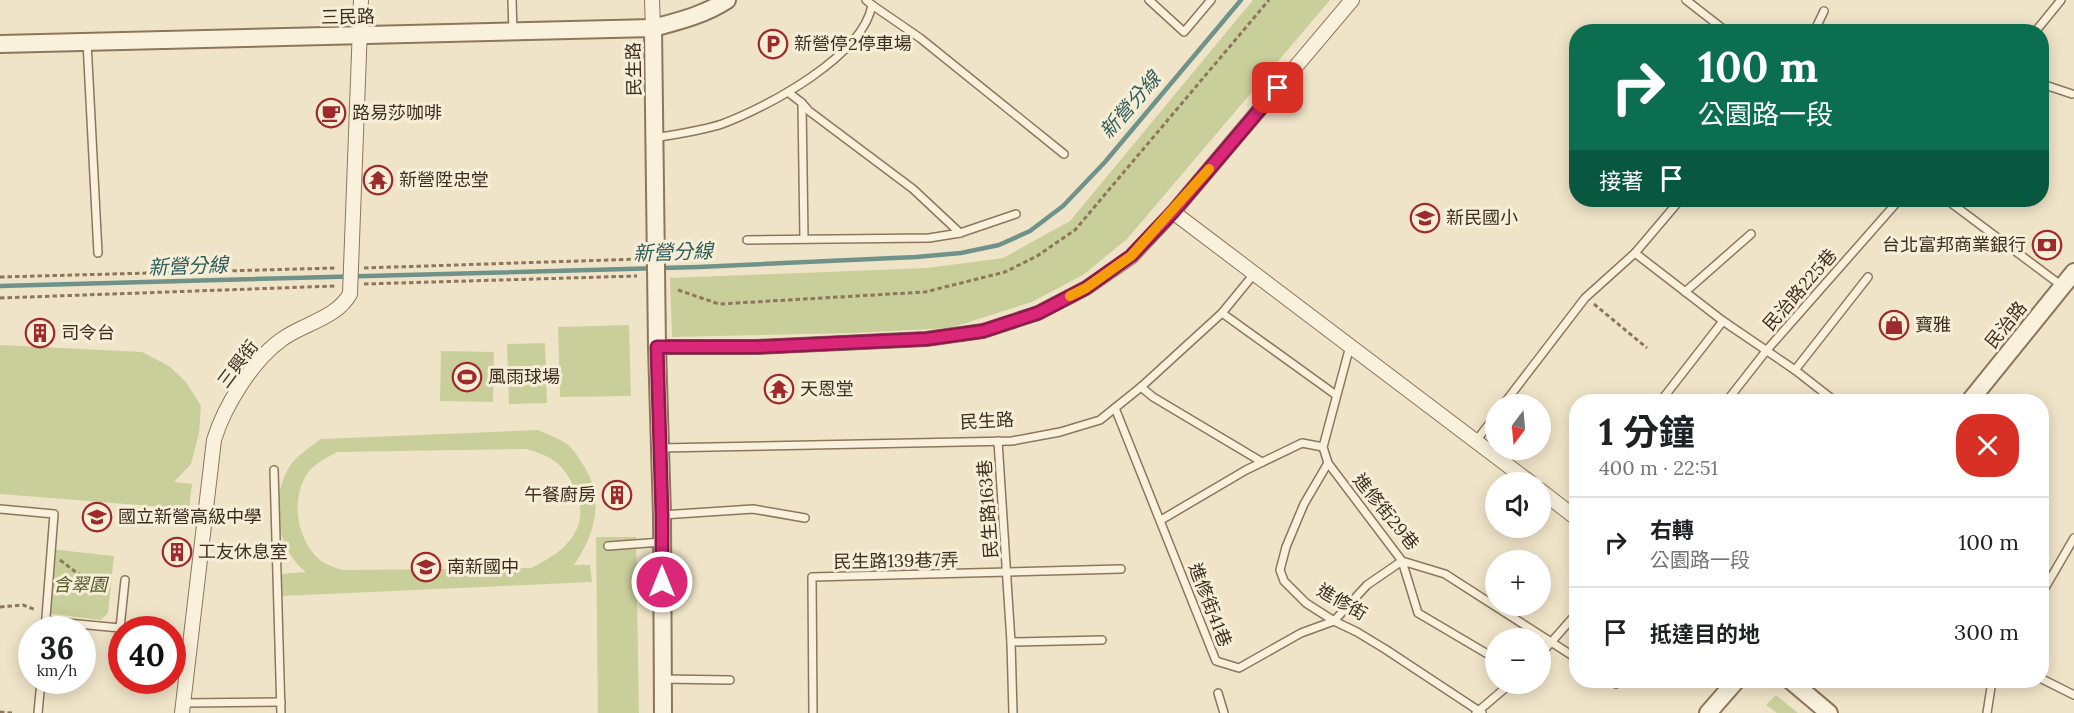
<!DOCTYPE html>
<html lang="zh-TW">
<meta charset="utf-8">
<style>
body{margin:0;font-family:Lora,"Noto Sans TC",serif;background:#f6f6f6;color:#202124;height:100vh;display:flex;flex-direction:column;font-size:22px;white-space:nowrap}
*{box-sizing:border-box;margin:0}
p{font-size:20px;color:#757577}
.icon{flex:none;width:33px;height:33px;fill:none;stroke:currentColor;stroke-width:2;stroke-linecap:round;stroke-linejoin:round}
.map{position:relative;flex:1;overflow:hidden}
.details{position:absolute;left:1569px;top:394px;width:480px;height:294px;display:flex;flex-direction:column;background:#fff;border-radius:24px;box-shadow:0 3px 15px #0003}
.details>*{flex:none}
.guide{position:absolute;left:1569px;top:24px;width:480px;height:183px;border-radius:24px;box-shadow:0 3px 15px #0003;background:#0b6e4f;color:#fff;overflow:hidden}
.needle{width:39px;rotate:196deg}
.controls{position:absolute;left:1485px;top:394px;display:grid;gap:12px}
.controls a{display:grid;place-items:center;width:66px;height:66px;border-radius:50%;background:#fff;box-shadow:0 3px 15px #0003;font-size:30px}
.speed{position:absolute;left:18px;top:616px;display:flex;gap:12px;font-size:30px;font-weight:700;text-align:center}
.speed>*{display:grid;place-content:center;width:78px;height:78px;border-radius:50%;background:#fff;box-shadow:0 3px 15px #0003;line-height:1}
.speed small{font-size:15px;font-weight:400}
.speed .limit{border:9px solid #d22;background:#fff;color:#111}
.pin{position:absolute;display:grid;place-items:center;width:51px;height:51px;color:#fff;margin:-26px;border-radius:12px;box-shadow:0 3px 9px #0006}
.me{position:absolute;width:66px;margin:-33px;rotate:0deg;stroke-linejoin:round;filter:drop-shadow(0 0 4px #0008)}
.turn{display:flex;align-items:center;gap:21px;height:126px;padding:0 30px;font-size:27px}
.turn .icon{width:78px;height:78px;stroke-width:2.5}
.turn b{display:block;font-size:42px;line-height:51px}
.then{display:flex;align-items:center;height:57px;padding:0 30px;background:#0003;gap:12px;font-size:22px}
.round{display:grid;place-items:center;flex:none;width:63px;height:63px;border-radius:24px;background:#f6f6f6}
.summary{display:flex;align-items:center;justify-content:space-between;height:102px;padding:0 30px}
h1{font-size:36px;font-weight:700;line-height:45px}
ul{padding:0;list-style:none}
li{display:flex;align-items:center;gap:18px;height:90px;padding:0 30px;border-top:2px solid #e0e0e0}
li div{flex:1}
li b{display:block;font-size:22px}
li em{font-style:normal}
.map>svg:first-child{display:block}
.green{fill:#c9cf9b;fill-rule:evenodd}
.lines{fill:none;stroke-linecap:round;stroke-linejoin:round}
.stream{stroke:#6f938a;stroke-width:4.5}
.service-casing{stroke:#8d765c;stroke-width:10}
.minor-casing{stroke:#8d765c;stroke-width:16}
.tertiary-casing{stroke:#8d765c;stroke-width:20}
.path{stroke:#8d765c;stroke-width:3;stroke-dasharray:4.5 3;stroke-linecap:butt}
.service{stroke:#faf1dc;stroke-width:7}
.minor{stroke:#faf1dc;stroke-width:14}
.tertiary{stroke:#faf1dc;stroke-width:16}
.route-casing{stroke:#8e194d;stroke-width:15}
.route{stroke:#db2777;stroke-width:10}
.slow{stroke:#f59e0b;stroke-width:10}
.labels{text-anchor:middle;stroke-width:6;stroke-linejoin:round;paint-order:stroke}
.street-label{font-size:18px;fill:#3d2e20;stroke:#f7eed8}
.poi-label{font-size:18px;fill:#3d2e20;stroke:#f7eed8;text-anchor:start}
.park-label{font-size:18px;font-style:italic;fill:#4d5a26;stroke:#f7eed8}
.water-label{font-size:20px;font-style:italic;fill:#2f5d5a;stroke:#f7eed8}
</style>
<div class="map">
<svg width="2074" height="713" viewBox="0 0 2074 713">
<rect width="100%" height="100%" fill="#f0e4c8"/>
<g class="green">
<polygon points="1253,0 1330,0 1127,239 1083,275 1032,302 950,328 853,333 672,337 670,278 927,268 1003,258 1070,221"/>
<polygon points="629,325 631,396 560,397 558,327"/>
<polygon points="545,343 547,403 509,404 507,344"/>
<polygon points="0,345 142,352 169,366 186,382 201,406 199,433 191,464 174,482 192,484 189,509 0,494"/>
<polygon points="441,351 494,352 493,402 440,401"/>
<path d="M538,430C547,434 558,438 567,444C574,449 579,459 584,466C605,500 595,534 574,565H590L592,582L281,596L280,574L306,572C277,549 270,503 287,471C294,457 309,448 321,439ZM527,449C535,452 546,455 553,460C561,465 569,476 573,485C594,527 566,551 531,568L343,570C336,568 327,565 321,561C297,541 290,501 307,474C313,464 327,458 337,452Z"/>
<polygon points="596,537 636,537 639,713 598,713"/>
<polygon points="50,549 114,556 108,613 101,620 47,613"/>
<polygon points="1776,695 1798,713 1777,713 1766,705"/>
</g>
<g class="lines">
<polyline class="stream" points="0,286 699,267 916,257 961,253 999,245 1030,231 1063,206 1105,162 1241,0"/>
<g class="service-casing">
<g id="service">
<polyline points="512,0 513,32"/>
<polyline points="1149,0 1184,32 1211,0"/>
<polyline points="1686,0 1727,32"/>
<polyline points="872,5 920,38 1064,154"/>
<polyline points="1814,32 1824,11"/>
<polyline points="2035,32 2061,0"/>
<polyline points="87,42 98,253"/>
<polyline points="2042,84 2072,94"/>
<polyline points="788,92 802,103 804,239"/>
<polyline points="802,103 809,111 913,189 960,233"/>
<path d="M654,138C677,134 701,131 722,124C768,107 863,56 872,5L866,0"/>
<polyline points="1947,200 2062,286"/>
<polyline points="747,240 929,238 960,233 1016,214"/>
<polyline points="1635,253 1723,321 1795,370 1836,402"/>
<polyline points="1685,292 1751,234"/>
<polyline points="1222,313 1336,395"/>
<polyline points="1350,346 1323,447 1328,463 1402,561 1445,574 1576,658"/>
<polyline points="1795,370 1868,277"/>
<polyline points="1141,387 1153,397 1262,462"/>
<polyline points="1660,402 1723,321"/>
<polyline points="1726,402 1766,351 1899,200"/>
<polyline points="1503,405 1585,298 1635,253 1680,200"/>
<polyline points="1115,408 1216,661 1239,668 1301,633 1334,621 1367,585 1402,561 1418,613 1496,659"/>
<polyline points="998,441 1011,642 1013,713"/>
<polyline points="1476,441 1496,415"/>
<polyline points="660,448 1012,441 1060,432 1100,420 1141,387 1222,313 1254,274"/>
<polyline points="1328,463 1304,504 1286,547 1280,570 1284,581 1306,603 1334,621 1357,632 1385,649 1482,713"/>
<polyline points="274,470 281,713"/>
<polyline points="0,509 54,514 45,630"/>
<polyline points="662,515 753,509 805,518"/>
<polyline points="1161,520 1246,470 1302,443 1323,447"/>
<polyline points="608,546 662,542"/>
<polyline points="2042,593 2074,538"/>
<polyline points="46,621 120,628 125,580"/>
<polyline points="1011,642 1102,640"/>
<polyline points="1540,655 1576,614"/>
<polyline points="662,679 730,680"/>
<polyline points="2042,679 2074,695"/>
<polyline points="1612,681 1616,684"/>
<polyline points="1218,693 1224,713"/>
<polyline points="183,703 281,702"/>
<polyline points="38,713 41,681"/>
<polyline points="813,713 812,577 1121,569"/>
<polyline points="1476,713 1510,684"/>
<polyline points="1987,713 1992,681"/>
</g>
</g>
<g class="minor-casing">
<g id="minor">
<polyline points="652,0 653,28"/>
<polyline points="1173,212 1531,483"/>
<polyline points="657,347 756,347 926,339 983,331 1038,313 1086,288 1131,257 1173,212 1352,0"/>
<polyline points="1540,490 1576,518"/>
<path d="M182,713L214,440C224,407 252,361 281,340C302,324 336,319 350,294L361,0"/>
</g>
</g>
<g class="tertiary-casing">
<g id="tertiary">
<polyline points="653,28 657,347 662,515 663,713"/>
<path d="M0,44L653,28C679,21 704,15 727,0"/>
<polyline points="1969,402 2074,272"/>
<polyline points="1791,681 1829,713"/>
<polyline points="1708,713 1736,681"/>
</g>
</g>
<g class="path">
<polyline points="364,268 639,259"/>
<polyline points="0,277 336,268"/>
<polyline points="364,284 637,276"/>
<polyline points="678,290 719,304 925,292 1005,272 1037,256 1075,230 1269,0"/>
<polyline points="0,298 335,286"/>
<polyline points="1594,304 1647,348"/>
<path d="M60,560C83,577 81,580 112,578"/>
<polyline points="0,607 23,605 36,610"/>
<polyline points="0,712 12,713"/>
</g>
<use href="#service" class="service"/>
<use href="#minor" class="minor"/>
<use href="#tertiary" class="tertiary"/>
</g>
<g class="lines">
<g class="route-casing">
<polyline id="route" points="662,582 662,515 657,347 756,347 926,339 983,331 1038,313 1086,288 1131,256 1173,212 1278,88"/>
</g>
<use href="#route" class="route"/>
<polyline class="slow" points="1070,296 1086,288 1131,256 1209,169"/>
</g>
<defs>
<g id="parking-ring" transform="scale(1.5)"><circle r="9.5" fill="#f7eed8" stroke="#9e2a2b" stroke-width="1.5"/><path d="M-3.5-5.5H1a3.5 3.5 0 0 1 0 7H-1V5.5H-3.5ZM-1-3.4V-.6H.8a1.4 1.4 0 0 0 0-2.8Z" fill="#9e2a2b"/></g>
<g id="cafe-ring" transform="scale(1.5)"><circle r="9.5" fill="#f7eed8" stroke="#9e2a2b" stroke-width="1.5"/><path d="M-5.5-4.5H6V0H3Q3 3.5 0 3.5H-2.5Q-5.5 3.5-5.5 0ZM3-3.2v2h1.7v-2ZM-6 4.5H4V6H-6Z" fill="#9e2a2b"/></g>
<g id="temple-ring" transform="scale(1.5)"><circle r="9.5" fill="#f7eed8" stroke="#9e2a2b" stroke-width="1.5"/><path d="M0-6L5-2H3V0L6.5 2.5H4V6H1.5V3h-3V6H-4V2.5H-6.5L-3 0V-2H-5Z" fill="#9e2a2b"/></g>
<g id="school-ring" transform="scale(1.5)"><circle r="9.5" fill="#f7eed8" stroke="#9e2a2b" stroke-width="1.5"/><path d="M0-5L7-2L0 1L-7-2ZM-4 1L0 2.5L4 1V4Q0 6-4 4Z" fill="#9e2a2b"/></g>
<g id="bank-ring" transform="scale(1.5)"><circle r="9.5" fill="#f7eed8" stroke="#9e2a2b" stroke-width="1.5"/><path d="M-6-4H6V4H-6ZM0-2.3a2.3 2.3 0 1 0 0 4.6a2.3 2.3 0 1 0 0-4.6Z" fill="#9e2a2b"/></g>
<g id="shop-ring" transform="scale(1.5)"><circle r="9.5" fill="#f7eed8" stroke="#9e2a2b" stroke-width="1.5"/><path d="M-5-2.5h2.3a2.7 3.5 0 0 1 5.4 0H5L5.5 6h-11ZM-1.5-2.5h3a1.5 2.3 0 0 0-3 0Z" fill="#9e2a2b"/></g>
<g id="building-ring" transform="scale(1.5)"><circle r="9.5" fill="#f7eed8" stroke="#9e2a2b" stroke-width="1.5"/><path d="M-4-6H4V6H1V3H-1V6H-4ZM-2.5-4.3h1.7v1.8h-1.7ZM.8-4.3h1.7v1.8H.8ZM-2.5-1h1.7V.8h-1.7ZM.8-1h1.7V.8H.8Z" fill="#9e2a2b"/></g>
<g id="stadium-ring" transform="scale(1.5)"><circle r="9.5" fill="#f7eed8" stroke="#9e2a2b" stroke-width="1.5"/><path d="M0-5a6.5 5 0 1 0 0 10a6.5 5 0 1 0 0-10ZM-3.5-1.8h7v3.6h-7Z" fill="#9e2a2b"/></g>
</defs>
<g fill-rule="evenodd">
<use href="#parking-ring" x="773" y="44"/>
<use href="#cafe-ring" x="331" y="113"/>
<use href="#temple-ring" x="378" y="180"/>
<use href="#school-ring" x="1425" y="218"/>
<use href="#bank-ring" x="2047" y="245"/>
<use href="#shop-ring" x="1894" y="325"/>
<use href="#building-ring" x="40" y="333"/>
<use href="#stadium-ring" x="467" y="377"/>
<use href="#temple-ring" x="779" y="389"/>
<use href="#building-ring" x="617" y="495"/>
<use href="#school-ring" x="97" y="517"/>
<use href="#building-ring" x="177" y="552"/>
<use href="#school-ring" x="426" y="567"/>
</g>
<g class="labels">
<g class="street-label">
<text transform="translate(348 17) rotate(-1)" y="6">三民路</text>
<text transform="translate(634 69) rotate(-91)" y="6">民生路</text>
<text transform="translate(1800 290) rotate(-49)" y="6">民治路225巷</text>
<text transform="translate(2006 325) rotate(-51)" y="6">民治路</text>
<text transform="translate(238 364) rotate(-53)" y="6">三興街</text>
<text transform="translate(987 421) rotate(-3)" y="6">民生路</text>
<text transform="translate(988 509) rotate(-94)" y="6">民生路163巷</text>
<text transform="translate(1386 512) rotate(51)" y="6">進修街29巷</text>
<text transform="translate(896 561) rotate(-1)" y="6">民生路139巷7弄</text>
<text transform="translate(1342 602) rotate(30)" y="6">進修街</text>
<text transform="translate(1210 605) rotate(69)" y="6">進修街41巷</text>
</g>
<g class="poi-label">
<text x="794" y="50">新營停2停車場</text>
<text x="352" y="119">路易莎咖啡</text>
<text x="399" y="186">新營陞忠堂</text>
<text x="1446" y="224">新民國小</text>
<text x="2026" y="251" text-anchor="end">台北富邦商業銀行</text>
<text x="1915" y="331">寶雅</text>
<text x="61" y="339">司令台</text>
<text x="488" y="383">風雨球場</text>
<text x="800" y="395">天恩堂</text>
<text x="596" y="501" text-anchor="end">午餐廚房</text>
<text x="118" y="523">國立新營高級中學</text>
<text x="198" y="558">工友休息室</text>
<text x="447" y="573">南新國中</text>
</g>
<g class="park-label">
<text x="80" y="591">含翠園</text>
</g>
<g class="water-label">
<text transform="translate(1130 105) rotate(-49)" y="7">新營分線</text>
<text transform="translate(673 252) rotate(-2)" y="7">新營分線</text>
<text transform="translate(188 266) rotate(-2)" y="7">新營分線</text>
</g>
</g>
</svg>
<div class="controls">
<a><svg class="needle" viewBox="-14 -14 28 28"><path d="M0-13l5 13h-10z" fill="#e53935"/><path d="M0 13l5-13h-10z" fill="#757577"/></svg></a>
<a><svg class="icon" aria-label="sound" viewBox="0 0 24 24"><path d="M4 9h4l5-4v14l-5-4H4zM17 9q2 3 0 6"/></svg></a>
<a>+</a>
<a>−</a>
</div>
<div class="speed"><div>36<small>km/h</small></div><div class="limit">40</div></div>
<div class="pin" style="left:1278px;top:88px;background:#d93025"><svg class="icon" aria-label="arrive" viewBox="0 0 24 24"><path d="M6 21V4h12l-3 4 3 4H6"/></svg></div>
<svg class="me" style="left:662px;top:582px" viewBox="-20 -20 40 40"><circle r="17" fill="#db2777" stroke="#fff" stroke-width="3"/><path d="M0-11L8 9 0 5-8 9z" fill="#fff"/></svg>
<div class="guide">
<div class="turn"><svg class="icon" aria-label="right" viewBox="0 0 24 24"><path d="M7 20v-9h11M14 6l5 5-5 5"/></svg><div><b>100 m</b>公園路一段</div></div>
<div class="then">接著<svg class="icon" aria-label="arrive" viewBox="0 0 24 24"><path d="M6 21V4h12l-3 4 3 4H6"/></svg></div>
</div>
<section class="details">
<div class="summary"><div><h1>1 分鐘</h1><p>400 m · 22:51</p></div><a class="round" style="background:#d93025;color:#fff"><svg class="icon" aria-label="close" viewBox="0 0 24 24"><path d="M6 6l12 12M18 6L6 18"/></svg></a></div>
<ul>
<li><svg class="icon" aria-label="right" viewBox="0 0 24 24"><path d="M7 20v-9h11M14 6l5 5-5 5"/></svg><div><b>右轉</b><p>公園路一段</p></div><em>100 m</em></li>
<li><svg class="icon" aria-label="arrive" viewBox="0 0 24 24"><path d="M6 21V4h12l-3 4 3 4H6"/></svg><div><b>抵達目的地</b></div><em>300 m</em></li>
</ul>
</section>
</div>
